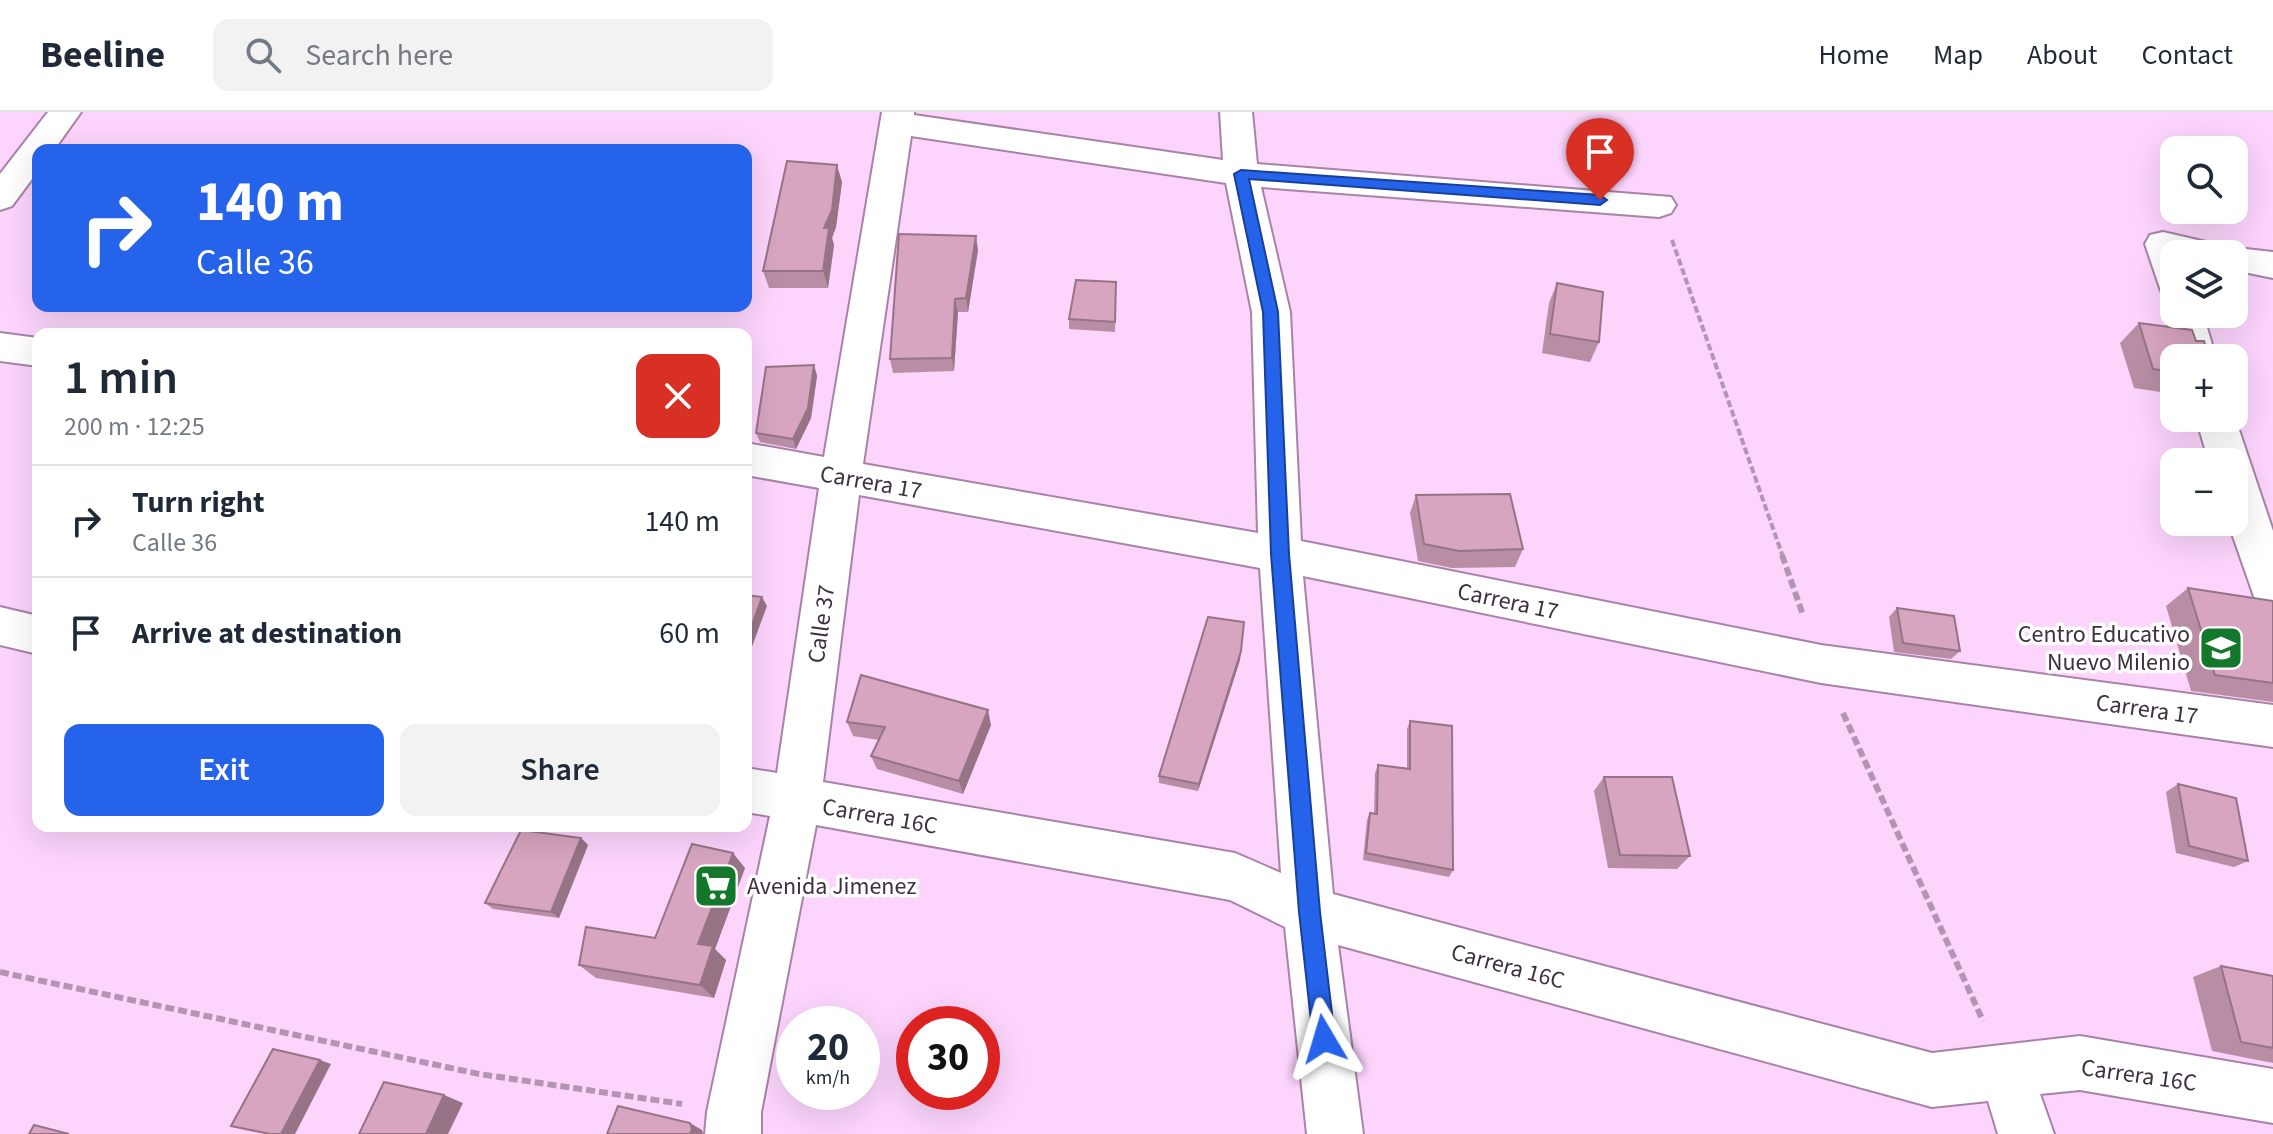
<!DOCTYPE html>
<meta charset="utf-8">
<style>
body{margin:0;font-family:"Source Sans 3",sans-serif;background:#f2f2f3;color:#1f2937;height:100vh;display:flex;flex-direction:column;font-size:30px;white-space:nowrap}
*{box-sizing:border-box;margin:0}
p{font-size:26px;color:#747a83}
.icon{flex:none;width:44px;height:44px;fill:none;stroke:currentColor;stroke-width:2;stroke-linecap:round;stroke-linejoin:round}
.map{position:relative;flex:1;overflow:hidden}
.panel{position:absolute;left:32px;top:216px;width:720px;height:504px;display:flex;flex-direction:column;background:#fff;border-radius:16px;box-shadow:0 8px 32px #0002}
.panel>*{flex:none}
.guide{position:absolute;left:32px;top:32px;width:720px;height:168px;border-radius:16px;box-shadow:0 8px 32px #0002;background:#2563eb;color:#fff;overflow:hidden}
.controls{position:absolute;left:2160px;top:24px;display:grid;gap:16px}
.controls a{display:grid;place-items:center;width:88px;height:88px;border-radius:16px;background:#fff;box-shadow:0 8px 32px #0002;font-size:40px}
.speed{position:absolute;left:776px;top:894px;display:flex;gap:16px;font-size:40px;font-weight:700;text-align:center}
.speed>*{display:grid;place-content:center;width:104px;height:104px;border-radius:50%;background:#fff;box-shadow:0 8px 32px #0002;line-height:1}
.speed small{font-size:20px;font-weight:400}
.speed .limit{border:12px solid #d22;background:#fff;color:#111}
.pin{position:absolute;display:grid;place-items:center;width:68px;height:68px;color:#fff;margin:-82px -34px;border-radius:50% 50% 50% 0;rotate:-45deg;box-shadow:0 0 8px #0007}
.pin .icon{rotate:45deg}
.me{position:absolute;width:88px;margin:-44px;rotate:353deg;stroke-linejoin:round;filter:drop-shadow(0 0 6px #0008)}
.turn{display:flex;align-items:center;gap:28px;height:168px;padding:0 32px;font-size:36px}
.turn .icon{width:104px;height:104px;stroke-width:2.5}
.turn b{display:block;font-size:56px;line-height:68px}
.round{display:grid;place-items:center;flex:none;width:84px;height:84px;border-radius:16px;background:#f2f2f3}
.summary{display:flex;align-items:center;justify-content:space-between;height:136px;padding:0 32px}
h1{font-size:48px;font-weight:600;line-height:60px}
.action{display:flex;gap:16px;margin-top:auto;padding:16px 32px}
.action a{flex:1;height:92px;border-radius:16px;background:#2563eb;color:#fff;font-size:32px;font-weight:600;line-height:92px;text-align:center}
.action a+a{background:#f2f2f3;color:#1f2937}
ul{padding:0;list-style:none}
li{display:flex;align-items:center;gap:24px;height:112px;padding:0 32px;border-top:2px solid #e0e1e3}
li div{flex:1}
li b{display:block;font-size:30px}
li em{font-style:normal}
header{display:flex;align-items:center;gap:48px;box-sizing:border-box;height:112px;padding:0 40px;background:#fff;border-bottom:2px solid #e0e1e3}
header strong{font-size:38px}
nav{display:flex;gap:44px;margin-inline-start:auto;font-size:28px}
.search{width:560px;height:72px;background:#f2f2f3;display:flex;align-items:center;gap:20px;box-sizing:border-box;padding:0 28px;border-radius:16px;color:#747a83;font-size:30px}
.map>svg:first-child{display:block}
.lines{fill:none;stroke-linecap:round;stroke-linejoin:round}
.minor-casing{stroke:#a883a8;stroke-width:4}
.tertiary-casing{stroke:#a883a8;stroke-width:4}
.path-far1{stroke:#b395b3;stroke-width:4;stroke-dasharray:7 3;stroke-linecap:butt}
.path{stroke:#b395b3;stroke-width:6;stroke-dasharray:9 4;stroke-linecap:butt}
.minor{fill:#fff;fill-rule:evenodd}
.tertiary{fill:#fff;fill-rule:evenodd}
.wall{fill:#b98ea4}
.shaded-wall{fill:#967486}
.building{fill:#d7a5bf;stroke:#967486;stroke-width:2}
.route{fill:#2563eb;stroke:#184099;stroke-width:2}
.labels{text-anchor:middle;stroke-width:7;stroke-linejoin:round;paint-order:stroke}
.street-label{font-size:24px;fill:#3f303f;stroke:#fff}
.poi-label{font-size:24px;fill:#3f303f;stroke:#fff;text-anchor:end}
</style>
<header>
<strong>Beeline</strong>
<div class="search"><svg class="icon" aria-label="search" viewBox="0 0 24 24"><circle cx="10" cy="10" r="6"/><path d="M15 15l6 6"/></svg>Search here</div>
<nav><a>Home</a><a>Map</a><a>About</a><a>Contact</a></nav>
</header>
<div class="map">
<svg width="2273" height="1022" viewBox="0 0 2273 1022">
<rect width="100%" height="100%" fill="#fcd4fc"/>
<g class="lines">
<g class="minor-casing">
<g id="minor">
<path d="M882,0H914V3L1223,48L1220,0H1252L1257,52L1671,85L1676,93L1671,101L1659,105L1261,75L1290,200L1301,429L1821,533L2273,593V635L1821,571L1303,464L1333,782L1932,941L2080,924L2273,957V1011L2080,978L2040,982L2054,1022H1998L1988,989L1932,995L1338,833L1363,1022H1307L1285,815L1230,788L816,713L761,1000V1022H705L707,1000L770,704L746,700V656L777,661L819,376L746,363V331L824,345ZM911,24L1226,71L1252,200L1258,421L863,352ZM859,383L1260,456L1281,761L1235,741L823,670Z"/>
<polygon points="2163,120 2228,135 2273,140 2273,166 2234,158 2234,142 2174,142 2174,183 2161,179 2145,132 2150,123"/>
<polygon points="2174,192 2174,202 2203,202 2216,246 2178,246 2165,202"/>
<polygon points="0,221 38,226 38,254 0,249"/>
<polygon points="2234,303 2273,419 2273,501 2258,496 2228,410 2234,410 2234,350 2209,350 2196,306 2234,306"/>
<polygon points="0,495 38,504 38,542 0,533"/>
</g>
</g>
<g class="tertiary-casing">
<polygon id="tertiary" points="48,0 81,0 54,38 38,38 38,59 12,94 0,98 0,62"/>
</g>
<polyline class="path-far1" points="1672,128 1783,445"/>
<g class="path">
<polyline points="1782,443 1803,503"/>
<polyline points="1843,601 1983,909"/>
<polyline points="0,860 479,962 682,992"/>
</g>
<use href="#minor" class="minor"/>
<use href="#tertiary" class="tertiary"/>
</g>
<g class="wall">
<polygon points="842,70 836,115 832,126 834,133 828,176 769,176 763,159"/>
<polygon points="978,138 968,200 958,200 954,259 893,261 890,247"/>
<polygon points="1116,170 1115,220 1069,217 1069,207"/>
<polygon points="1557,171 1599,230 1590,250 1542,241 1549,191"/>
<polygon points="2139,211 2174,246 2174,282 2134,276 2120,231"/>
<polygon points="814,253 817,264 811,306 796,337 760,330 756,321"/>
<polygon points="1416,383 1523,437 1515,455 1452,456 1418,449 1410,401"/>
<polygon points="2188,476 2273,489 2273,590 2191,579 2166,494"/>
<polygon points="1897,496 1960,539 1951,547 1894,540 1889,505"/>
<polygon points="1240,548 1198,679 1159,671 1159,664"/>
<polygon points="1410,609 1453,758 1449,765 1363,748 1367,708 1370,701 1374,702 1375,661 1378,653 1407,656 1407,617"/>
<polygon points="847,610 991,613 963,682 877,657 871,644 879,628 853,624"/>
<polygon points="1604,665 1690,744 1677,757 1608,756 1594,679"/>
<polygon points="2178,672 2248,749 2234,755 2176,741 2166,680"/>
<polygon points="581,726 588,733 559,806 493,797 485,791"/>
<polygon points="745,756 715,837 726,848 714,886 596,866 579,853 655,826"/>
<polygon points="2221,854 2273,864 2273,951 2212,939 2193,865"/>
</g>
<g class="shaded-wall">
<polygon points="837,53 842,70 836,115 832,126 834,133 828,176 823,159 824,116"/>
<polygon points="976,124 978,138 968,200 966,186"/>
<polygon points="955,187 958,200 954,259 952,246"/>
<polygon points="814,253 817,264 811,306 796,337 793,327"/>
<polygon points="762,485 767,494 750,540 746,530"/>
<polygon points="1241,539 1240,548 1198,679 1199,672"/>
<polygon points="988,598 991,613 963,682 959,669"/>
<polygon points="581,726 588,733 559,806 551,800"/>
<polygon points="733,741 745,756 715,837 726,848 714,886 700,873 698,832"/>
<polygon points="320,948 331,952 295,1022 281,1022"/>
<polygon points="444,983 463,991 448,1022 426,1022"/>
<polygon points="690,1011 702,1018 703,1022 690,1022"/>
</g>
<g class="building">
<polygon points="787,49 837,53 832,98 824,116 829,116 823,159 763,159"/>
<polygon points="899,122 976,124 966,186 955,187 952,246 890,247"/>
<polygon points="1076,168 1116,170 1115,210 1069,207"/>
<polygon points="1557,171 1603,180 1599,230 1550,222"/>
<polygon points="2139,211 2192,218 2196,229 2204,229 2209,246 2174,246 2174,260 2153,257"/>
<polygon points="814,253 808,296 793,327 756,321 766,255"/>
<polygon points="1510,382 1523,437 1459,439 1424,432 1416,383"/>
<polygon points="2188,476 2273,489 2273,571 2215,563"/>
<polygon points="746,483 762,485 746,530"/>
<polygon points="1897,496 1954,504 1960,539 1903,531"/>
<polygon points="1208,505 1244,510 1241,539 1199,672 1159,664"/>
<polygon points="861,563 988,598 959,669 871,644 885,615 847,610"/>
<polygon points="1410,609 1452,614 1453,758 1366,741 1370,701 1377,702 1378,653 1410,657"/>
<polygon points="1604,665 1672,665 1690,744 1620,743"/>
<polygon points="2178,672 2236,686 2248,749 2189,734"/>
<polygon points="521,718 581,726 551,800 485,791"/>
<polygon points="692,732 733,741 698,832 713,834 700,873 579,853 586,815 655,826"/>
<polygon points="2221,854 2273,864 2273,936 2241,930"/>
<polygon points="273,937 320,948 281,1022 270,1022 231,1014"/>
<polygon points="384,970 444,983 426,1022 359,1022"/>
<polygon points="618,994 690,1011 692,1017 690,1022 607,1022"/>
<polygon points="34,1013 69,1022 29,1022"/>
</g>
<polygon class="route" points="1241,58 1600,83 1607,88 1600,93 1249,67 1278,200 1289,442 1320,800 1335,927 1332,935 1324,938 1316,935 1313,927 1299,800 1271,442 1263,200 1234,62"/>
<defs>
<g id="school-square" transform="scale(2.3)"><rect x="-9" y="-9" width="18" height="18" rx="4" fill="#13782b" stroke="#fff"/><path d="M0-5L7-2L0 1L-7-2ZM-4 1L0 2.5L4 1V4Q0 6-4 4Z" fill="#fff"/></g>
<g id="supermarket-square" transform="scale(2.3)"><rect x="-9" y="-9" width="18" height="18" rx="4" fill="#13782b" stroke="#fff"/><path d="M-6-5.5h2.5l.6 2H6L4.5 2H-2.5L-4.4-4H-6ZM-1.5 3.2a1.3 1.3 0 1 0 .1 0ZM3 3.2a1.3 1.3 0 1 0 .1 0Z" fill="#fff"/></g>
</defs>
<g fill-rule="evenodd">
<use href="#school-square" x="2221" y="536"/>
<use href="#supermarket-square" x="716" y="774"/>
</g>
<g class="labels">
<g class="street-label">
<text transform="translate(871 370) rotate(10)" y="8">Carrera 17</text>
<text transform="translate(1508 489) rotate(12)" y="8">Carrera 17</text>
<text transform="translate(821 512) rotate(-82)" y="8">Calle 37</text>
<text transform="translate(2147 597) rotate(8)" y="8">Carrera 17</text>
<text transform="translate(880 704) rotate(10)" y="8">Carrera 16C</text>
<text transform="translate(1508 854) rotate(15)" y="8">Carrera 16C</text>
<text transform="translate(2139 963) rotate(8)" y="8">Carrera 16C</text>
</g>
<g class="poi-label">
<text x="2190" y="530">Centro Educativo<tspan x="2190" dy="28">Nuevo Milenio</tspan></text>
<text x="747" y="782" text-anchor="start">Avenida Jimenez</text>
</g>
</g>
</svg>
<div class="controls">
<a><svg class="icon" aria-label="search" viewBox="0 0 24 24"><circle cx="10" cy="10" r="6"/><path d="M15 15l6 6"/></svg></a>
<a><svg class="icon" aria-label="layers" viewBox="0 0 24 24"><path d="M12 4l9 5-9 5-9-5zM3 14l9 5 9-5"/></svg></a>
<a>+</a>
<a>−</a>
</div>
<div class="speed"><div>20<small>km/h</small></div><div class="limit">30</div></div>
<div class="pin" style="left:1600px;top:88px;background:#d93025"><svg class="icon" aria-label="arrive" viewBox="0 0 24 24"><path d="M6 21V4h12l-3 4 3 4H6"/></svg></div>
<svg class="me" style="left:1324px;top:927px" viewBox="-20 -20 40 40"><path d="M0-17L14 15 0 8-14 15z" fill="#2563eb" stroke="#fff" stroke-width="4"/></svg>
<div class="guide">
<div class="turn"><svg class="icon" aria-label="right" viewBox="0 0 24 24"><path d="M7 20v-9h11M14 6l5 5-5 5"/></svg><div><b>140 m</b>Calle 36</div></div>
</div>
<section class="panel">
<div class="summary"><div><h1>1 min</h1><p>200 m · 12:25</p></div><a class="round" style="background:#d93025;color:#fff"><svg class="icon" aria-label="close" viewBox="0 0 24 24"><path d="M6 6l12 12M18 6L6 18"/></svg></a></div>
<ul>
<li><svg class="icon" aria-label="right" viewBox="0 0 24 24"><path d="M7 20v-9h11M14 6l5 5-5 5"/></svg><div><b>Turn right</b><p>Calle 36</p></div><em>140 m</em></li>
<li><svg class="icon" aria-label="arrive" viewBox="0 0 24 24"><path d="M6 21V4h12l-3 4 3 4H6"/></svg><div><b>Arrive at destination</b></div><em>60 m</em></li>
</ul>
<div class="action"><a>Exit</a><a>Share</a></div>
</section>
</div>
